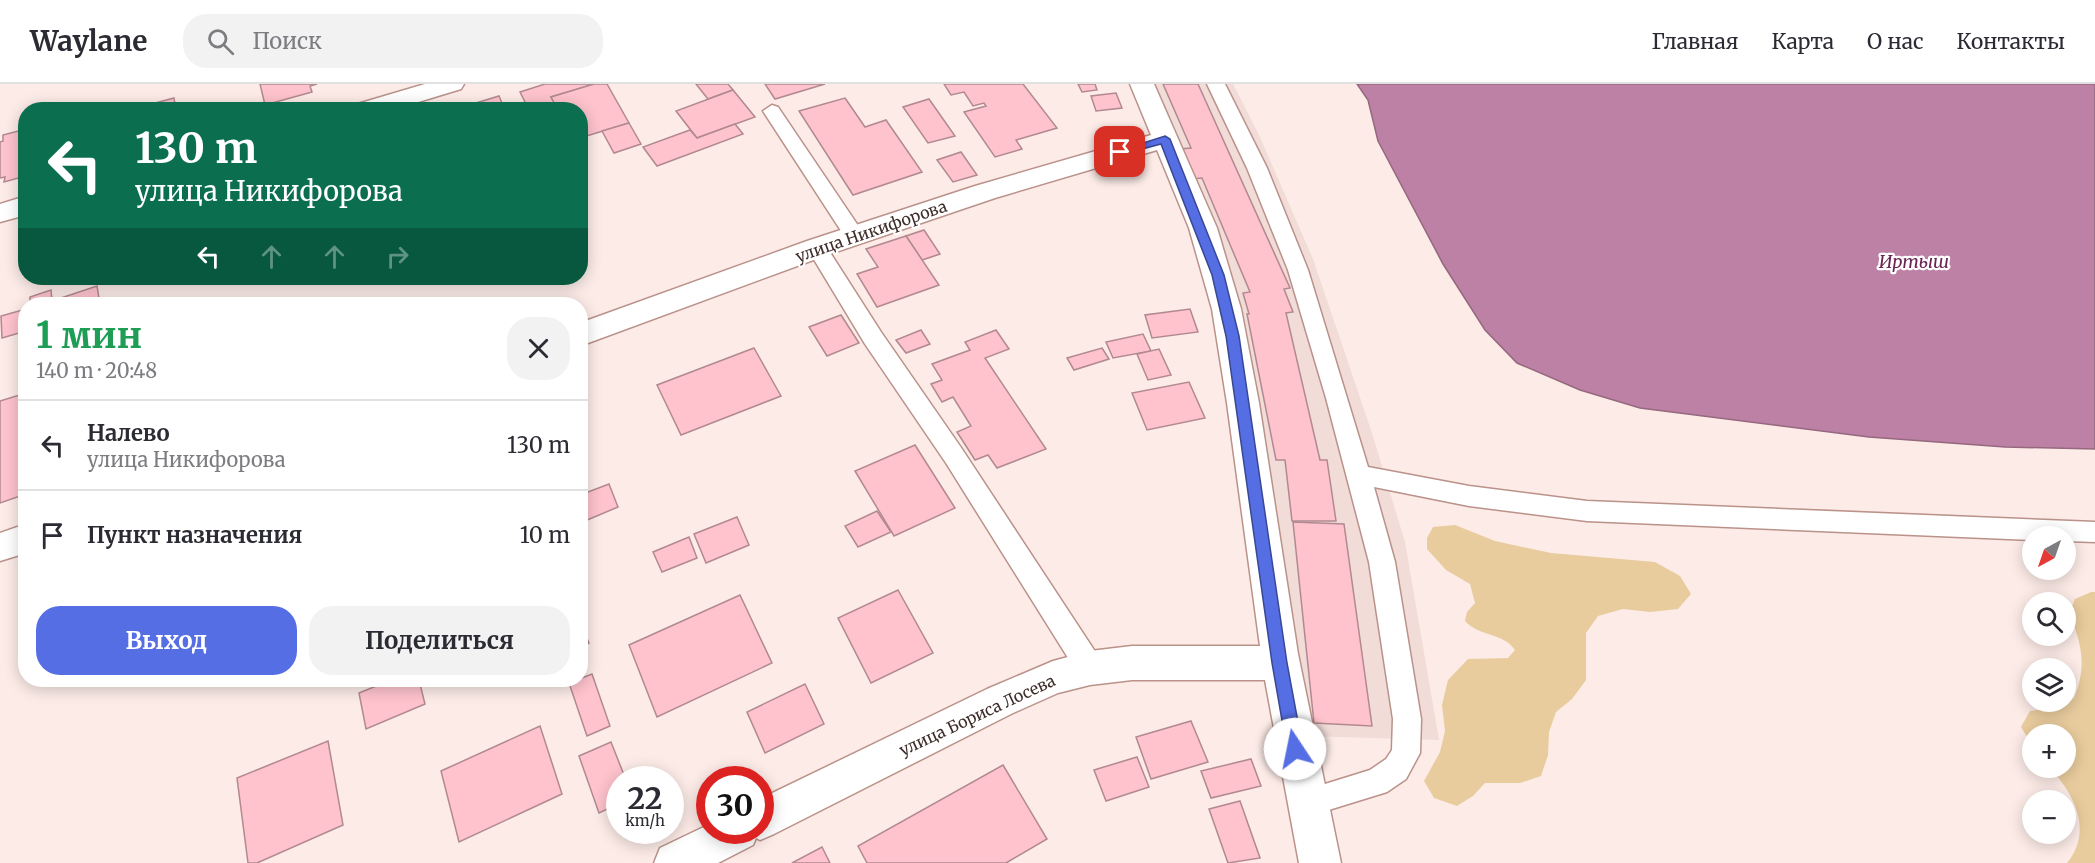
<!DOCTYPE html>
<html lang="ru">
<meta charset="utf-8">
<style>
body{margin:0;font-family:Merriweather,serif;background:#f2f2f3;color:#2b2b33;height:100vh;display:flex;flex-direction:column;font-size:22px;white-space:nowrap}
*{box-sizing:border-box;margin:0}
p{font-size:20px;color:#7c7c81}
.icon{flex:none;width:33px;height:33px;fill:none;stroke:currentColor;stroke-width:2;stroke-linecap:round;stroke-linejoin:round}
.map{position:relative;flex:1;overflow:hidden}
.side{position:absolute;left:18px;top:213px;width:570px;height:390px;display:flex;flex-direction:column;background:#fff;border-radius:24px;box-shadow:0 3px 15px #0003}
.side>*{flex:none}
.hud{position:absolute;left:18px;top:18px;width:570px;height:183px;border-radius:24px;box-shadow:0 3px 15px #0003;background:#0b6e4f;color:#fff;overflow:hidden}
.needle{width:39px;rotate:220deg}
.buttons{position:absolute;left:2022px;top:442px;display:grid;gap:12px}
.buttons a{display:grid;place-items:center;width:54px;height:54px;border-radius:50%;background:#fff;box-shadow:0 3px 15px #0003;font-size:30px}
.speed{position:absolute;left:606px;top:682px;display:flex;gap:12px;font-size:30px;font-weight:700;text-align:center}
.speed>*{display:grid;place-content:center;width:78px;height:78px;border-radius:50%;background:#fff;box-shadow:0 3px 15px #0003;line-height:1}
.speed small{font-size:15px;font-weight:400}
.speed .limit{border:9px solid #d22;background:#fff;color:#111}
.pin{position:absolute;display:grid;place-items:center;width:51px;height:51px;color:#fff;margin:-26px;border-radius:12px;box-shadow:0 3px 9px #0006}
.me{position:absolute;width:66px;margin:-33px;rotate:349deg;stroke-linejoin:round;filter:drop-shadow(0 0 4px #0008)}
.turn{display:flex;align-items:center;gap:21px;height:126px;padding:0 18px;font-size:27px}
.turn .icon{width:78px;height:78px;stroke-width:2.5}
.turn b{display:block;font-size:42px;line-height:51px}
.lanes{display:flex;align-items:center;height:57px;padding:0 18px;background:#0003;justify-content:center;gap:30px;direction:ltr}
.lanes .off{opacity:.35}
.round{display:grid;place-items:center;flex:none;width:63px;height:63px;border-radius:24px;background:#f2f2f3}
.head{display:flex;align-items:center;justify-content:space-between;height:102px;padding:0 18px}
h1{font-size:36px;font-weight:700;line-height:45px;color:#1e9e55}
.action{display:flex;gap:12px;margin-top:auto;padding:12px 18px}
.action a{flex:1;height:69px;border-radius:24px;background:#566ee4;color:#fff;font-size:24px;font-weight:700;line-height:69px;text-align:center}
.action a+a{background:#f2f2f3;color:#2b2b33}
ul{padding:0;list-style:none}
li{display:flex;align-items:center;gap:18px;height:90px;padding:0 18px;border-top:2px solid #e1e1e2}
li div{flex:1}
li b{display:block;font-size:22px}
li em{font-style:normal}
header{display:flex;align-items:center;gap:36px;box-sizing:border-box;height:84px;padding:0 30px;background:#fff;border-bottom:2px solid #e1e1e2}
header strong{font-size:28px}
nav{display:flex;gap:33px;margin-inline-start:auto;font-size:21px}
.search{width:420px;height:54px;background:#f2f2f3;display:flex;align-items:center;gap:15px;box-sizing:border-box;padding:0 21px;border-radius:24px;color:#7c7c81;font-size:22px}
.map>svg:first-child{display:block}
.built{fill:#f1dcd8}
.green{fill:#e9cc9e}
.water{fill:#bc81a4;stroke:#96687f;stroke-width:1.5}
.building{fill:#fec3cd;stroke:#b28990;stroke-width:1.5}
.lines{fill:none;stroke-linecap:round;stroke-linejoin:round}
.service-casing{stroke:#ba928a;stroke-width:3}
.minor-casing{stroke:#ba928a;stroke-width:3}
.service{fill:#fff;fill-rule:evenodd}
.minor{fill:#fff;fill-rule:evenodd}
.route{fill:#566ee4;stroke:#384894;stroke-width:1.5}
.labels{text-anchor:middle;stroke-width:4.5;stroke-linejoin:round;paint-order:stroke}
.street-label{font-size:16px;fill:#3d2c29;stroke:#fff}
.water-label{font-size:18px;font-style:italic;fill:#6a2352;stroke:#fff}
</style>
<header>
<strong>Waylane</strong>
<div class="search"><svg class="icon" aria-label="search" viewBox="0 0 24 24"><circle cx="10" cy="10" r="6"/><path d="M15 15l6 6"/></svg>Поиск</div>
<nav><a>Главная</a><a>Карта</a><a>О нас</a><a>Контакты</a></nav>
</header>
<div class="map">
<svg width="2095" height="779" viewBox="0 0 2095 779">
<rect width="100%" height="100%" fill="#fcebe7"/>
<polygon class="built" points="1150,0 1233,0 1259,51 1313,175 1371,346 1405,458 1439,656 1305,652 1265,363"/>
<g class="green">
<path d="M1455,441L1495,457L1551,469L1655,478L1680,492L1691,510L1678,525L1650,528L1623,525L1598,532L1586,549V596L1572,615L1556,628L1549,648L1548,671L1541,692L1520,699H1485L1473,712L1457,722L1434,714L1424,697L1440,668L1445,647L1442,621L1448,596L1468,575L1508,574L1515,566C1503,548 1479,553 1465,537L1467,528L1475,519L1470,500L1446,486L1427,465V454L1433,443Z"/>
<path d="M2091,508H2095V779H2067C2093,747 2075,711 2050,684H2066V651H2032V661L2021,643L2030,627L2057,623L2074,614C2087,583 2082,560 2069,529L2075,515Z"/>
</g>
<polygon class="water" points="1357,0 2095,0 2095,365 2005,363 1869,353 1640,324 1580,306 1517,279 1485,246 1443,180 1378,57 1368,16"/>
<g class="building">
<polygon points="260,0 317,0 310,2 312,8 265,21"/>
<polygon points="545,0 594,0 551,13 556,21 529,26 520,8"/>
<polygon points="594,0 607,0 629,39 580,54 580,26 558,26 551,13"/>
<polygon points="696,0 728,0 733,6 708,15"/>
<polygon points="765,0 825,0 775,15"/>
<polygon points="944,0 1023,0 1057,44 1016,56 1022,65 995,73 964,28 986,22 984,19 973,22 964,8 951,11"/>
<polygon points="1078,0 1095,0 1097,6 1082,8"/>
<polygon points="1163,0 1198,0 1290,204 1284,205 1293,228 1286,229 1320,376 1327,376 1336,437 1292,437 1285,376 1276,376 1247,230 1249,230 1243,209 1250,208 1202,94 1192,95 1180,65 1191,64"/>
<polygon points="733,6 755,33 697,54 676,27"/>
<polygon points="1116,9 1122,24 1096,27 1091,12"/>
<polygon points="499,12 505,26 453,26"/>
<polygon points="174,14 176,26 129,26"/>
<polygon points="845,14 865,43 886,36 922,88 853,111 799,27"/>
<polygon points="929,15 955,52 928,59 903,23"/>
<polygon points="629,39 641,60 614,69 602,47"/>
<polygon points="735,40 743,50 657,82 643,63 690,46 697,54"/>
<polygon points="26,45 26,92 4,98 5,93 0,94 0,58 3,57 3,51"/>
<polygon points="961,68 977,91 953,98 937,76"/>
<polygon points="924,146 940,170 922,176 906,152"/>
<polygon points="906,152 939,201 877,223 857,190 878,183 866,165"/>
<polygon points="97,202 100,220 30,220 30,213 51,206 52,217"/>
<polygon points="26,225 26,247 2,254 1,232"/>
<polygon points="1190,225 1198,248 1152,254 1145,231"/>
<polygon points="841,231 859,259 827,272 809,243"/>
<polygon points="921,246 930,260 906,269 896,256"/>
<polygon points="996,246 1009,265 985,274 1046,365 997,384 988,371 975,376 957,348 971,342 953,313 942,318 931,300 942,296 932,280 970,266 965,258"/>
<polygon points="1143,250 1151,267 1113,274 1106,258"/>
<polygon points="754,264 781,312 681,351 657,301"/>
<polygon points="1102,264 1109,275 1074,286 1067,274"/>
<polygon points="1159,265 1171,291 1148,296 1137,270"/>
<polygon points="1189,298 1205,334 1147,346 1132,309"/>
<polygon points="26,309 26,410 0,419 0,317"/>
<polygon points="915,361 955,424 894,452 855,387"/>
<polygon points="609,400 618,423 580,439 580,411"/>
<polygon points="877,427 891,448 858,463 845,442"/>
<polygon points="737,433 749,461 706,479 694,450"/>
<polygon points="1293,438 1344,440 1372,642 1314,639"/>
<polygon points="689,453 697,474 662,488 653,468"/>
<polygon points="898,506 933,569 871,599 838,534"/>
<polygon points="740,511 772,579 657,633 629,561"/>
<polygon points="580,537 589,559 580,563"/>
<polygon points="592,590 610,642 587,652 569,599"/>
<polygon points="391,596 419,596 425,620 366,645 359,609"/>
<polygon points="805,600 824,640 765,669 747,628"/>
<polygon points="1191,637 1208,678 1151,695 1136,653"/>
<polygon points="540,642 562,710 459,758 441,687"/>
<polygon points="328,657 343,741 257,779 248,779 237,694"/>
<polygon points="611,658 626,696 620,696 620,719 599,729 579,672"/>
<polygon points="1137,673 1149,703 1106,717 1094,686"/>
<polygon points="1251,675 1261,702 1211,714 1201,687"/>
<polygon points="1003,681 1047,755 1006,779 867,779 858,762"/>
<polygon points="1240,717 1260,774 1228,779 1209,725"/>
<polygon points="822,763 830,779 792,779"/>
</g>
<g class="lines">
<g class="service-casing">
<g id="service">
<polygon points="1207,0 1225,0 1267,84 1308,186 1368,383 1469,402 1587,417 2095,438 2095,458 2066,457 2066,453 2032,453 2032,456 1587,437 1469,422 1374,403 1395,478 1421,635 1420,669 1406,695 1387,708 1306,733 1296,729 1291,719 1296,709 1370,686 1386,675 1392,666 1393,635 1369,478 1326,314 1288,186 1247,84"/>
<polygon points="772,21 778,23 861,146 864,151 861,156 847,156 763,27"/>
<polygon points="817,157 824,159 881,248 962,365 1100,575 1104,584 1100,593 1090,596 1080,593 946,379 865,260 807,164 810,159"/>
</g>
</g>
<g class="minor-casing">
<g id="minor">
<polygon points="425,0 464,0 461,5 392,26 351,26 354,21"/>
<polygon points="1130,0 1154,0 1217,144 1241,225 1259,319 1298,570 1341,779 1299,779 1265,596 1132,596 1090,601 1058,609 1013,629 774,750 760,756 756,754 753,761 718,779 654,779 660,764 710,740 710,747 760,747 760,715 987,605 1053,577 1090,567 1132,562 1260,562 1227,319 1212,225 1189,144 1157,66 995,114 827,171 580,262 580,239 807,157 975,102 1151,51"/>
<polygon points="26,112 26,131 0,138 0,120"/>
<polygon points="26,440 26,469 0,477 0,449"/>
</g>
</g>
<use href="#service" class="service"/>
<use href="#minor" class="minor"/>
</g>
<polygon class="route" points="1165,52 1170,55 1224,191 1239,252 1287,579 1303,665 1301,670 1295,673 1290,670 1287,665 1272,579 1226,252 1212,191 1161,60 1120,71 1115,68"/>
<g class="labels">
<g class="street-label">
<text transform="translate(871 147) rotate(-19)" y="6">улица Никифорова</text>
<text transform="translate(977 631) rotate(-25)" y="6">улица Бориса Лосева</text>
</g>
<g class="water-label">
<text x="1914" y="184">Иртыш</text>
</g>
</g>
</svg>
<div class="buttons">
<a><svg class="needle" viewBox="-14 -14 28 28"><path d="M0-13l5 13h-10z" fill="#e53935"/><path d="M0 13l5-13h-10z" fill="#7c7c81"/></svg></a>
<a><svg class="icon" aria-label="search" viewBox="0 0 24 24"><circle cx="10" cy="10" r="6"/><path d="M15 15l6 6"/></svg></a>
<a><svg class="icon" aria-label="layers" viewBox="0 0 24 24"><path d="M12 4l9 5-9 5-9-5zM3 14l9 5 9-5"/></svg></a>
<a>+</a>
<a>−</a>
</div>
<div class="speed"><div>22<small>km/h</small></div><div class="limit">30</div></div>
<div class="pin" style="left:1120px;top:68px;background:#d93025"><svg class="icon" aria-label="arrive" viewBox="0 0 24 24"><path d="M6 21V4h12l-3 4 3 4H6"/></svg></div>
<svg class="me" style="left:1295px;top:665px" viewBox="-20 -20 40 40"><circle r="19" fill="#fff"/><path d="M0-13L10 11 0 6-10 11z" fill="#566ee4"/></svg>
<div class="hud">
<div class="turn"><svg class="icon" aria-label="left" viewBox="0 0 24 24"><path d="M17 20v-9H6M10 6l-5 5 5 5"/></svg><div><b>130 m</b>улица Никифорова</div></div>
<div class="lanes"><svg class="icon" aria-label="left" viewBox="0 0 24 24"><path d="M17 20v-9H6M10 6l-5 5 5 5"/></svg><svg class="icon off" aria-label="ahead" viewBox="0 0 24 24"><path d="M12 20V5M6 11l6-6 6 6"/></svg><svg class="icon off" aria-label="ahead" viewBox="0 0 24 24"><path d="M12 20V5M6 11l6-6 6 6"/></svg><svg class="icon off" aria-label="right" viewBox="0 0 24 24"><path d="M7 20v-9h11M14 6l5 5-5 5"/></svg></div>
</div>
<section class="side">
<div class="head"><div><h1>1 мин</h1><p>140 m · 20:48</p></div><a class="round"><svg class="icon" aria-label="close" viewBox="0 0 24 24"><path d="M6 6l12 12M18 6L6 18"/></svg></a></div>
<ul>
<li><svg class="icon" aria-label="left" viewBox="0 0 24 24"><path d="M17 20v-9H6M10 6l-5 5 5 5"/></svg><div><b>Налево</b><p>улица Никифорова</p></div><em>130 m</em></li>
<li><svg class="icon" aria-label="arrive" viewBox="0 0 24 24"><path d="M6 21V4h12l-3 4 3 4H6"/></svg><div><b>Пункт назначения</b></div><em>10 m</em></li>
</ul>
<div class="action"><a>Выход</a><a>Поделиться</a></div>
</section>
</div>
